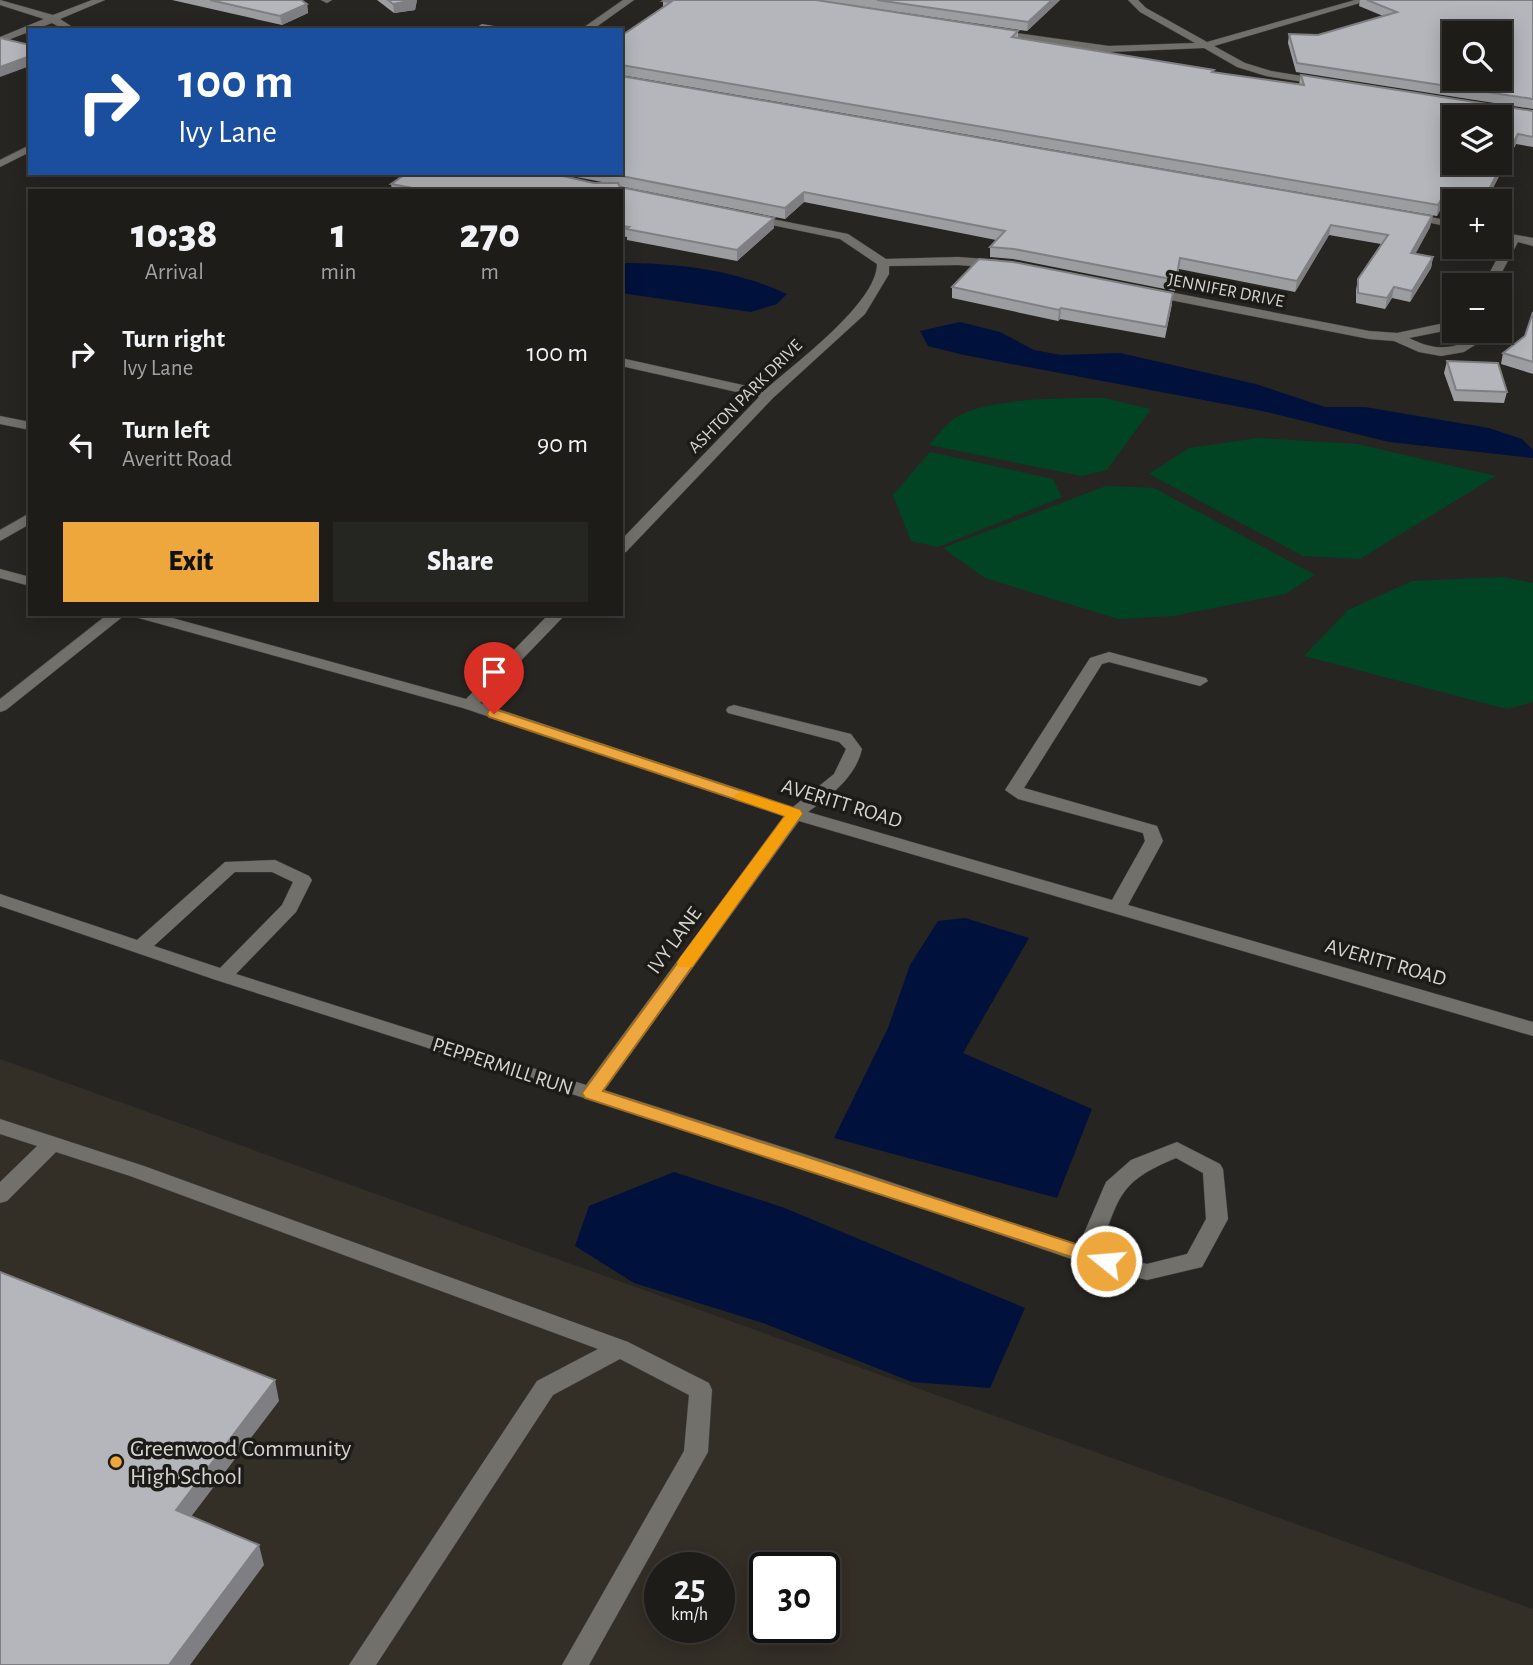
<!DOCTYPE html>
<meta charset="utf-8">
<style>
body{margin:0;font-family:"Alegreya Sans",sans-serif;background:#252522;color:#f1f3f6;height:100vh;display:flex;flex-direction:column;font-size:26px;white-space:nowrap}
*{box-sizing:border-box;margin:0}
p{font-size:23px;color:#a0a1a2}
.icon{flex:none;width:38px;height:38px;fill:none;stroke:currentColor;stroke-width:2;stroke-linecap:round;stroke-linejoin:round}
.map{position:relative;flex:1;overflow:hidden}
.sheet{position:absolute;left:28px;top:189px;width:595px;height:427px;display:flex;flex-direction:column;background:#1d1c19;border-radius:0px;box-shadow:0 4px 18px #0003,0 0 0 2px #3b3a38}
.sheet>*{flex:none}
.guide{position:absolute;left:28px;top:28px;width:595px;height:147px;border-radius:0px;box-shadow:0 4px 18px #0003,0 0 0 2px #3b3a38;background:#1a4fa0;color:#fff;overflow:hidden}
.buttons{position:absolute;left:1442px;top:21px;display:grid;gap:14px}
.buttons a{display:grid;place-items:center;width:70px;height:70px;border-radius:0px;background:#1d1c19;box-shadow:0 4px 18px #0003,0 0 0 2px #3b3a38;font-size:35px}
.speed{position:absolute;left:644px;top:1552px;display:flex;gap:14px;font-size:35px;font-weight:700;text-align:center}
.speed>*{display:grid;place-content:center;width:91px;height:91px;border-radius:50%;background:#1d1c19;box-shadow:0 4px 18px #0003,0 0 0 2px #3b3a38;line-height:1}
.speed small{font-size:18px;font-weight:400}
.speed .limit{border:4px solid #111;border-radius:10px;background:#fff;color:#111}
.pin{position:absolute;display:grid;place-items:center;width:60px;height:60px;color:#fff;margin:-72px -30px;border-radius:50% 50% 50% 0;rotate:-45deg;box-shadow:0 0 7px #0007}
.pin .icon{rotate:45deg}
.me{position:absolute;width:77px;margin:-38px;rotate:287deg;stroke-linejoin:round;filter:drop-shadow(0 0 5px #0008)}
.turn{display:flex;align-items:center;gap:24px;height:147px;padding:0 35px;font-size:32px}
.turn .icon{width:91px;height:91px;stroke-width:2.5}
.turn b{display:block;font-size:49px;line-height:60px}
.eta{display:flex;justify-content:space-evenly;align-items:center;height:119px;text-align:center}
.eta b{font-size:42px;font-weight:800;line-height:49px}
.primary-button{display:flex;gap:14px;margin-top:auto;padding:14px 35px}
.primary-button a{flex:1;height:80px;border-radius:0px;background:#eea73c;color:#111;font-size:28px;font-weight:800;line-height:80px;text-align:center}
.primary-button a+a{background:#252522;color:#f1f3f6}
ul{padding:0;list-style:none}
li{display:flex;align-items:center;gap:21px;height:91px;padding:0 35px}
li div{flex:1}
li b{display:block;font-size:26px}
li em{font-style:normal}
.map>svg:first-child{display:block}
.built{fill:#332e26;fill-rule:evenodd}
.green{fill:#004424}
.water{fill:#00113c}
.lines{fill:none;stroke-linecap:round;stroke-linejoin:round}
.minor-casing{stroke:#43413e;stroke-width:1}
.minor{fill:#72706b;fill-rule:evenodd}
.wall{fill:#9c9da1}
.shaded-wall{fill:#7f7f83}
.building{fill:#b5b6bb;stroke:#7f7f83;stroke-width:2;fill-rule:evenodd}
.route{fill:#eea73c;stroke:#9b6d27;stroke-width:2}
.slow{fill:#f59e0b}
.poi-dot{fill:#eea73c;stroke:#1d1b18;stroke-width:2.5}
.labels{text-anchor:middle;stroke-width:7;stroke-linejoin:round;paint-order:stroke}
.far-street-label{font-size:18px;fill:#d5d4d1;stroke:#1d1b18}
.street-label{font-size:21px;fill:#d5d4d1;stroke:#1d1b18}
.near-poi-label{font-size:24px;fill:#d5d4d1;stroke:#1d1b18;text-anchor:start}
</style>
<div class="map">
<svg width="1533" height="1665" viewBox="0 0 1533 1665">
<rect width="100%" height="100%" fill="#272521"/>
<path class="built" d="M0,1059L1533,1609V1665H0ZM660,1568H719V1628H660ZM765,1568H824V1628H765Z"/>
<g class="green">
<path d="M1104,398L1151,409L1107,470L1082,476L929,445C936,437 943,428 951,421C979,397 1068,398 1104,398Z"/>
<polygon points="1259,438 1357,444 1496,476 1360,559 1303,556 1149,474 1189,448"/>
<polygon points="930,452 1053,479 1062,497 938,547 911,541 893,495"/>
<polygon points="1106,486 1154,488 1315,575 1285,594 1173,616 1118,619 985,578 943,548"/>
<polygon points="1503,577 1533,583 1533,702 1507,709 1304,656 1348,610 1412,581"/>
</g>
<g class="water">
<path d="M621,263C679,263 735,270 787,294L777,304L751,312L621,293Z"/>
<polygon points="960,322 1000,332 1034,350 1061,355 1120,353 1256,384 1325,407 1365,407 1489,428 1522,439 1533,450 1533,458 1389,442 1267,412 964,355 928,346 920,331"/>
<polygon points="965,918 1029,938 963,1053 1092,1109 1057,1198 834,1138 888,1028 910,965 938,921"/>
<polygon points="674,1172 782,1207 1025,1308 990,1388 912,1382 763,1323 634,1283 575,1246 589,1206"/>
</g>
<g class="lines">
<g class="minor-casing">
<g id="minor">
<polygon points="0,0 53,15 92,0 105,0 60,19 77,30 65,30 52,23 0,43 0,37 44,19 0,5"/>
<polygon points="321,0 332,0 327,3"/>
<polygon points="623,0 634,0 592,30 580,30"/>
<polygon points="1128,0 1138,0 1146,8 1207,42 1355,0 1370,0 1214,46 1245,63 1271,71 1326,80 1327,82 1322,85 1266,76 1237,67 1204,48 1109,52 995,36 990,33 995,30 1109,46 1195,43 1140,12"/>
<polygon points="30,145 30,152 0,167 0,160"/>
<polygon points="1408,212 1454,222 1454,228 1404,217 1404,213"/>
<path d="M752,215L848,234L886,259L958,257L998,260L1004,264L998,268L958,265L889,266V274L865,314L773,398L626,552L621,553V540L759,397L621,366V358L765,390C794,364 877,303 877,264L840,239L748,220V216Z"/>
<polygon points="1500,232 1533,238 1533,246 1518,242 1495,285 1483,285 1507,240 1500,238"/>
<path d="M1149,288L1369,331L1397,333L1454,321V329L1409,338C1427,347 1443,351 1463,343V339L1453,331L1454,329L1474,334L1475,345L1464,352L1441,356L1419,352L1394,341L1369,339L1145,295V289Z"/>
<polygon points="0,416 30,422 30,430 0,424"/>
<polygon points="30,513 30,524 0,541 0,530"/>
<polygon points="0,569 30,577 30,586 0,578"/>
<polygon points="108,614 126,614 6,710 0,712 0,699"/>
<path d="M132,614H158L466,699L549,614H566L480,703L793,807L834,774L846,749L839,742L728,713L726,710L728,707L734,705L851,734L862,749C855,778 831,795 808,812L1112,900L1145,841L1143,833L1018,799L1005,790L1090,658L1109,652L1206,678L1208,681L1200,686L1109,662L1102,664L1024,788L1157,826L1163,841L1128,905L1533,1022V1036L799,821L604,1090L851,1169L1079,1245L1106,1182L1131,1160L1177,1142L1220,1164L1223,1169L1228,1219L1202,1267L1147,1280L1086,1264L837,1179L216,980L0,906V894L137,940L225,862L275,860L309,876L312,880L296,912L236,974L586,1085L784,816L463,708L135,617ZM235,872H272L293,882L282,905L220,968L154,946ZM1176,1158L1203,1173L1206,1219L1187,1254L1147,1264L1099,1251C1120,1196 1118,1182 1176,1158Z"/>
<polygon points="0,1119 144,1166 628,1342 709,1383 712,1390 708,1452 589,1665 562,1665 684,1451 689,1395 620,1359 553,1395 376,1665 349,1665 537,1381 598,1349 130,1176 56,1152 7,1201 0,1203 0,1182 37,1146 0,1134"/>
</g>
</g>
<use href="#minor" class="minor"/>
</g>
<g class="wall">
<polygon points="172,0 301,0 307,4 308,13 282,25"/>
<polygon points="377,0 417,0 415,10 394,13"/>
<polygon points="817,0 1060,0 1027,31"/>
<polygon points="1360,0 1533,0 1533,109 1296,72 1288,43 1289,34 1318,35 1383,16 1359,6"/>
<polygon points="663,1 1018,31 1018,38 1214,70 1213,72 1299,84 1301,75 1533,111 1533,147 1516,144 1486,201 1458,201 1446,199 1437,216 621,75 621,36 663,7"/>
<polygon points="556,173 621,173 1432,216 1430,227 1415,254 1433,257 1431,268 1410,302 1392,298 1385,309 1356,303 1356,290 1358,279 1381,244 1329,235 1295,292 1179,269 1175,291 1013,259 990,257 990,247 996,240 804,202 785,219 619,186 620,187 774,228 737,261 627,240 627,237 621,236 621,191 392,191 391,184 607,183"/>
<polygon points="952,287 1172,304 1165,338 1060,319 1058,321 952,298"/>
<polygon points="1533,312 1533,374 1501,364 1503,353 1525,336"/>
<polygon points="1447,361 1507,392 1504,403 1454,401 1444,373"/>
</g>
<g class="shaded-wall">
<polygon points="414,0 417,0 415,10 394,13 393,4"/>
<polygon points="1052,0 1060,0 1027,31 1028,22"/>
<polygon points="307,4 308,13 282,25 280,16"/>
<polygon points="30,56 30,66 0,77 0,67"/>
<polygon points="1518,134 1516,144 1486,201 1485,201 1486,195"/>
<polygon points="1447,189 1446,199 1437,216 1438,205"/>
<polygon points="804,192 804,202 785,219 785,208"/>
<polygon points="1432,216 1430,227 1410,264 1411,253"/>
<polygon points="774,218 774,228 737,261 737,250"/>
<polygon points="1331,225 1329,235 1295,292 1297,281"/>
<polygon points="1433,257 1431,268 1410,302 1412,291"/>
<polygon points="1394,287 1392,298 1385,309 1387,298"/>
<polygon points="1061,308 1060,319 1058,321 1059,310"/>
<polygon points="275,1380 279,1401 181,1530 176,1510"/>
<polygon points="259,1545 264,1565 190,1665 169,1665"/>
</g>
<g class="building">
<polygon points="210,0 301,0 307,4 280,16"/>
<polygon points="388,0 414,0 393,4"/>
<path d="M665,0H816L1018,31L1012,37L1214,70L1212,72L1304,85L1301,75L1533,111V137L1518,134L1486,195L1447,189L1438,205L621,65V36L671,2L663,1ZM1454,117H1500V163H1454Z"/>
<polygon points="877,0 1052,0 1028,22"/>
<path d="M1367,0H1533V99L1297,63L1289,34L1318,35L1397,12ZM1454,33H1500V79H1454Z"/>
<polygon points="482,25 513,30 474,30"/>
<polygon points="0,38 30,45 30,56 0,67"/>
<polygon points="621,76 1432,216 1411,253 1433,257 1412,291 1394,287 1387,298 1358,293 1358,279 1388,235 1331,225 1297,281 1180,258 1176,280 1014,249 990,247 1005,231 804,192 785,208 606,173 621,173"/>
<polygon points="407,173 550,173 594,183 618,183 620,187 774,218 737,250 626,229 629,227 621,226 621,191 429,191 391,184"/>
<polygon points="979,259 1013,262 1173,293 1166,327 1061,308 1059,310 952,287"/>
<polygon points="1533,312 1533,362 1503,353 1525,336"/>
<polygon points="1447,361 1498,363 1507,392 1456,390"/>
<polygon points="0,1272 275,1380 176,1510 259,1545 169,1665 0,1665"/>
</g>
<polygon class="route" points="494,709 800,810 802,814 603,1091 1113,1256 1116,1261 1113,1266 1106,1269 1099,1266 585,1098 582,1093 585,1089 785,816 489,717 487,714 489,710"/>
<polygon class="slow" points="741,791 800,810 802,814 692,967 679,967 677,963 679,959 785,816 736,799 734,796"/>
<circle class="poi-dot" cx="116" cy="1462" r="7"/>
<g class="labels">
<g class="far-street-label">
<text transform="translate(1226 290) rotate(11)" y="6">JENNIFER DRIVE</text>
<text transform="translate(745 396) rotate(-45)" y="6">ASHTON PARK DRIVE</text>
</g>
<g class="street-label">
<text transform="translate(842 803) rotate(17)" y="7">AVERITT ROAD</text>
<text transform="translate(674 940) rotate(-54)" y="7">IVY LANE</text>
<text transform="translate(1386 962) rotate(16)" y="7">AVERITT ROAD</text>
<text transform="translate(503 1066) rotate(18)" y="7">PEPPERMILL RUN</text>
</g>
<g class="near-poi-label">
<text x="130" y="1456">Greenwood Community<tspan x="130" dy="28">High School</tspan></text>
</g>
</g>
</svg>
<div class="buttons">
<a><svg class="icon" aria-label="search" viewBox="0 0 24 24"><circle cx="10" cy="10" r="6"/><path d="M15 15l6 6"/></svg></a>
<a><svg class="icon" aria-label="layers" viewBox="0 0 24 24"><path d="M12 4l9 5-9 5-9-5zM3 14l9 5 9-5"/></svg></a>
<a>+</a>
<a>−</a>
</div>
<div class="speed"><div>25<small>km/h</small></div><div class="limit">30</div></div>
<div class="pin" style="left:494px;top:714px;background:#d93025"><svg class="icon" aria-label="arrive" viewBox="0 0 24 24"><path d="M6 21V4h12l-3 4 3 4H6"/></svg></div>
<svg class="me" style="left:1106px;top:1261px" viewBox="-20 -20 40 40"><circle r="17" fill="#eea73c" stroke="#fff" stroke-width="3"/><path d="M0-11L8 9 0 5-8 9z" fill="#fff"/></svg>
<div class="guide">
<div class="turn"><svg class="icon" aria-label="right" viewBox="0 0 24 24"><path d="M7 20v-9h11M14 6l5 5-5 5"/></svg><div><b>100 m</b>Ivy Lane</div></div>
</div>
<section class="sheet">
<div class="eta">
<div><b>10:38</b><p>Arrival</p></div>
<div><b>1</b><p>min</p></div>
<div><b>270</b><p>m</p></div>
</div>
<ul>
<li><svg class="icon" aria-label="right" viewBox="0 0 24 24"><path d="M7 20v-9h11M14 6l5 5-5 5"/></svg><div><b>Turn right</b><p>Ivy Lane</p></div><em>100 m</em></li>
<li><svg class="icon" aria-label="left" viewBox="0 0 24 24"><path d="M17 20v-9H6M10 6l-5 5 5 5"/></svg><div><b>Turn left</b><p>Averitt Road</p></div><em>90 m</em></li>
</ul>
<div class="primary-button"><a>Exit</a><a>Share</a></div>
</section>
</div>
